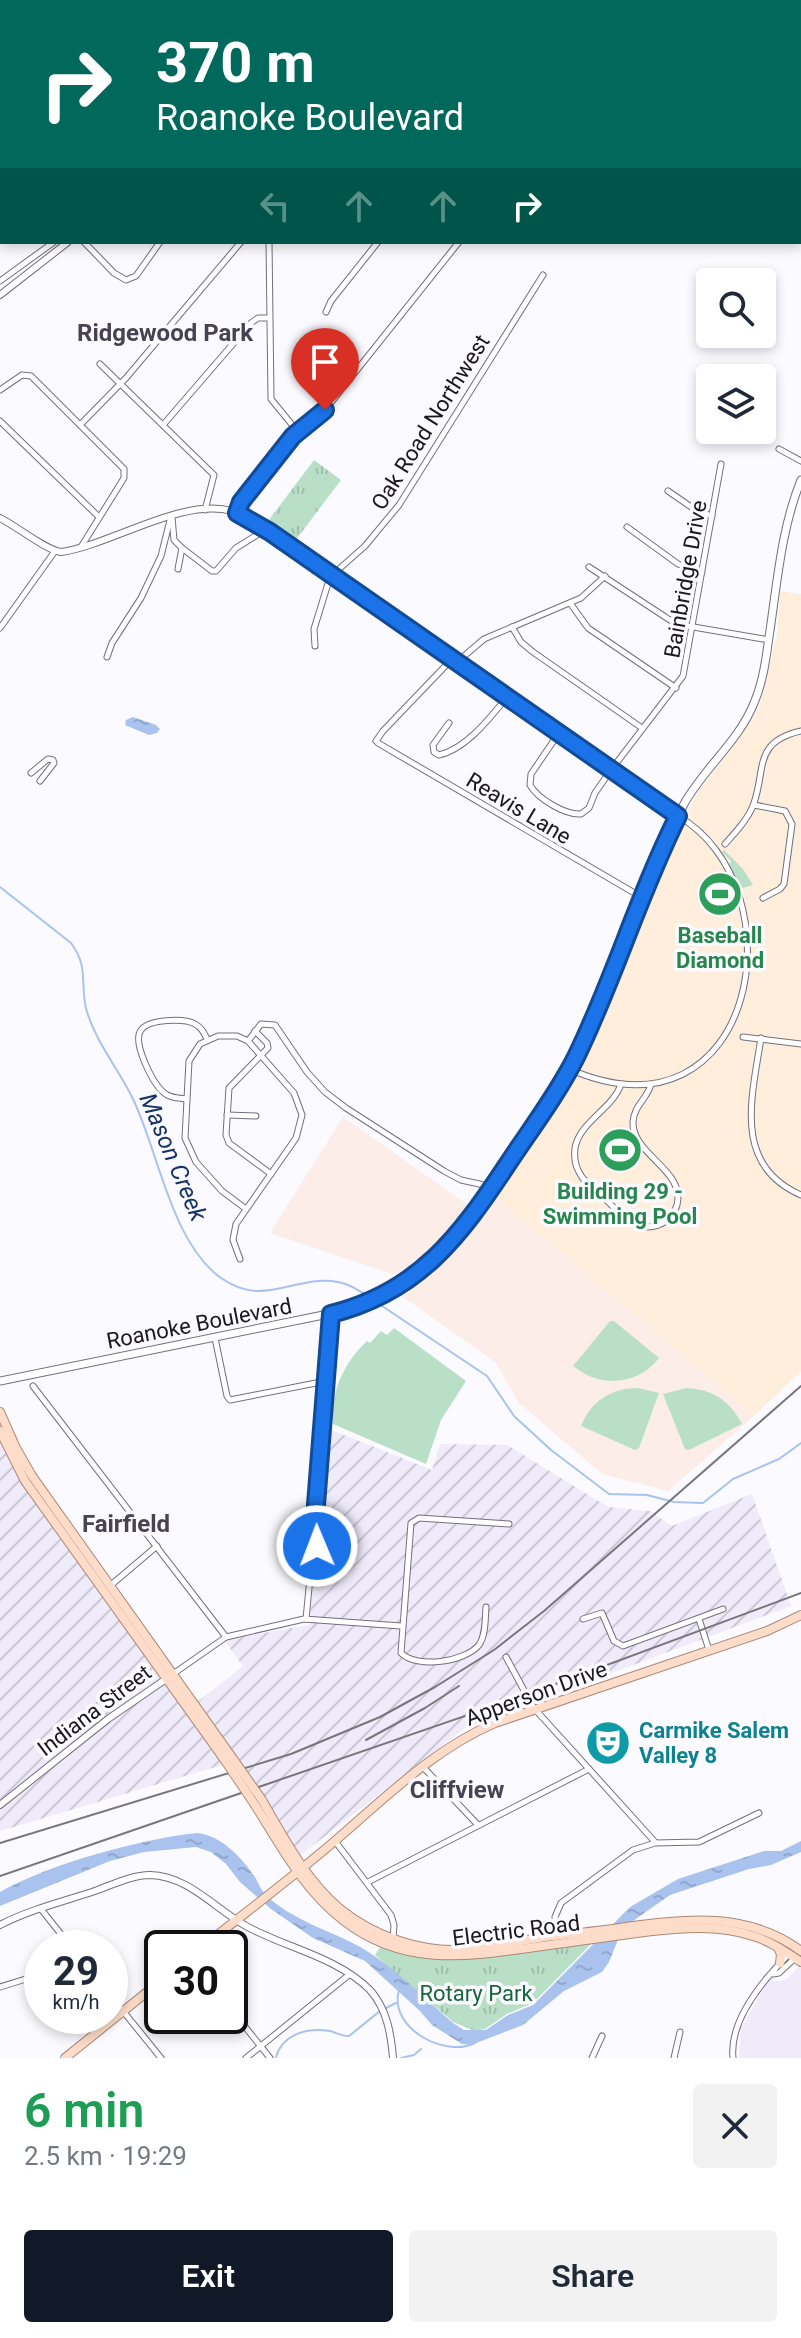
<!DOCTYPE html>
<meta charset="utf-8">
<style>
body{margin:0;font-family:Roboto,sans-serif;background:#f2f2f3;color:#1f2937;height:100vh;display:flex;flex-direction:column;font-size:30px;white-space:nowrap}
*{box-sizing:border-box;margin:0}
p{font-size:26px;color:#747a83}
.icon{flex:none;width:44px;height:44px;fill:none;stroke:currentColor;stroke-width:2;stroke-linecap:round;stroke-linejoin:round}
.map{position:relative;height:2058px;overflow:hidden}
.details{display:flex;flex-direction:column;background:#fff;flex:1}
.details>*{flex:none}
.guide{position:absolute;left:0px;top:0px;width:802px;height:244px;box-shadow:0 4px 12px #0003;background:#00695c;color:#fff;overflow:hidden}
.controls{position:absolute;left:696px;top:268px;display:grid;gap:16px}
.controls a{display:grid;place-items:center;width:80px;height:80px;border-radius:8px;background:#fff;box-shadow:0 4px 12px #0003;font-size:40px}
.speed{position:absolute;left:24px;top:1930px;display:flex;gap:16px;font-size:40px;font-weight:700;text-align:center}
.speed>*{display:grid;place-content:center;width:104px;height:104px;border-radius:50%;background:#fff;box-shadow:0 4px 12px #0003;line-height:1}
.speed small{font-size:20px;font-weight:400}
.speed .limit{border:4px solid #111;border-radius:12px;background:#fff;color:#111}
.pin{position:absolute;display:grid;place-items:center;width:68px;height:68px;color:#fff;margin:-82px -34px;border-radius:50% 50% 50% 0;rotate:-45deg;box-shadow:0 0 8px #0007}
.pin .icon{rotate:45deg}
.me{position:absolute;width:88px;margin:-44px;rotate:359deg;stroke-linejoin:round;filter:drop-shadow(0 0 6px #0008)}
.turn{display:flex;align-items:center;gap:28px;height:168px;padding:0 24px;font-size:36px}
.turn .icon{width:104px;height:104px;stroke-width:2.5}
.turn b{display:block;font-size:56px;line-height:68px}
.lanes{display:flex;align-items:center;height:76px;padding:0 24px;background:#0003;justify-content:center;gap:40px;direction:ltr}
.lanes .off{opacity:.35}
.round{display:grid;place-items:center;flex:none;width:84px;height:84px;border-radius:8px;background:#f2f2f3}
.headline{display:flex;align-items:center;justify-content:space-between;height:136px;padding:0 24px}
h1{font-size:48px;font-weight:600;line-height:60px;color:#1e9e55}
.button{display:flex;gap:16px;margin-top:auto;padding:16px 24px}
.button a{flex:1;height:92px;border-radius:8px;background:#111827;color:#fff;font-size:32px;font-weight:600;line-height:92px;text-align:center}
.button a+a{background:#f2f2f3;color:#1f2937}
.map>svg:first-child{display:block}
.built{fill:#efebfb}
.industrial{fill:url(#industrial-furrows)}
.education{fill:#fdede9}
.medical{fill:#feeedb}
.grass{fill:#b9e0c6}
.park{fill:url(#park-tufts)}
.water{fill:url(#water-ripples)}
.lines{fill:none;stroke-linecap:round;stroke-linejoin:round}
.stream{stroke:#a9c3ee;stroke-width:2}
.minor-casing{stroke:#726f7f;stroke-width:7}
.tertiary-casing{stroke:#726f7f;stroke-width:8}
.secondary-casing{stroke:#726f7f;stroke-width:9}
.primary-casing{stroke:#ac8976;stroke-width:10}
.minor{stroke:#fff;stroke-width:5}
.tertiary{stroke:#fff;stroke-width:6}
.secondary{stroke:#fff;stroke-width:7}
.primary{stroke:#fdddc9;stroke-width:8}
.rail{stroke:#78767b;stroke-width:2}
.primary-bridge-casing{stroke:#ac8976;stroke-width:10;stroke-linecap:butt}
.primary-bridge{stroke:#fdddc9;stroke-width:8}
.route-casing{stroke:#114b97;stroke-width:20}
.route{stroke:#1a73e8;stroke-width:14}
.labels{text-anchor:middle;stroke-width:7;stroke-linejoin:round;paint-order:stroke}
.street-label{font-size:22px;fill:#1a181e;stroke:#fbfafe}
.leisure-label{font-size:22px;font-weight:bold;fill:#27864d;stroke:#fbfafe}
.culture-label{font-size:22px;font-weight:bold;fill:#0d838f;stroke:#fbfafe;text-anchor:start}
.park-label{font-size:22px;fill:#19653e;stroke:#fbfafe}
.neighbourhood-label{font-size:24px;font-weight:bold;fill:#474353;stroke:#fbfafe}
.water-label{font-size:24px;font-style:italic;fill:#153366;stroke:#fbfafe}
</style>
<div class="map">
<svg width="801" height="2058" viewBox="0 0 801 2058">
<defs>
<pattern id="industrial-furrows" width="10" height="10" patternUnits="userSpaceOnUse" patternTransform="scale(2)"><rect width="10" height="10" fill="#efebfb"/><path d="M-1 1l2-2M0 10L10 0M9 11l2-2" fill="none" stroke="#ccc9d7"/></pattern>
<pattern id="park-tufts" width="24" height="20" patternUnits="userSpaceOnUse" patternTransform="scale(2)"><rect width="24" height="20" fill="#b9e0c6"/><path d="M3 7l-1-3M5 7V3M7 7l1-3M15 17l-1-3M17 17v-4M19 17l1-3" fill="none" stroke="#9ebfaa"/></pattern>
<pattern id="water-ripples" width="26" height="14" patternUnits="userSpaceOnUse" patternTransform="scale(2)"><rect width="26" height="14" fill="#a9c3ee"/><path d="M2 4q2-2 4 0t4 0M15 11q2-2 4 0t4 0" fill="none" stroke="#91a7cc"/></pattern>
</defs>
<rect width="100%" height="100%" fill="#fbfafe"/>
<polygon class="built" points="801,1964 801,2058 739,2058 741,2028 768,1981 786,1980"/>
<g class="industrial">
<polygon points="329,1429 432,1470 440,1444 507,1445 608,1507 649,1511 672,1526 752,1494 791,1606 465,1728 298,1857 195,1704 243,1666 224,1640 309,1625"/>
<polygon points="0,1438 17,1471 222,1765 0,1831"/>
</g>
<g class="education">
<polygon points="343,1117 468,1205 445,1239 401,1277 270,1233"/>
<polygon points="494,1196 754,1416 668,1491 602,1474 518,1402 496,1363 399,1294 455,1249"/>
</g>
<polygon class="medical" points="780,591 801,594 801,1371 754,1416 494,1196 559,1102 596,1038 680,827 699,790 744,732 759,708 777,634"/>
<g class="grass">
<path d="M724,850L743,869L753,885L743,888C737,883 733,875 728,868L731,861L722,852Z"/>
<polygon points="730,882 731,903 726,907 716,904 708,893 710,885"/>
<path d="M610,1321H614L659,1358C638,1385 602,1388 576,1368L573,1366Z"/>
<path d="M394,1328L466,1381L441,1420L426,1464L333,1424C331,1391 343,1364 367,1341L370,1343L381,1331L387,1335Z"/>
<path d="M638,1388L659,1393L639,1448L635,1450L581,1426C591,1401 611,1388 638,1388Z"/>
<path d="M686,1388C713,1389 730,1401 742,1424L689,1450L685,1449L663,1394Z"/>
</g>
<g class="park">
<polygon points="314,460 341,480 292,545 265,525"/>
<polygon points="592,1943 533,2003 507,2014 485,2029 475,2031 453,2022 375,1955 381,1946 425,1958 456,1960"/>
</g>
<g class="water">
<polygon points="133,717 156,725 160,729 157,733 149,735 125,725 126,720"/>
<path d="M197,1833C221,1835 242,1858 255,1877C258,1882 260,1888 264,1893C290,1920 330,1930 362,1948C395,1967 424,1998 453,2023L464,2030H486L508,2015L533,2005L630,1907L678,1879L764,1851H781L801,1841V1852L771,1865L749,1869L670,1895L630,1923L620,1935L609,1962L602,1972L564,1991L523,2025L471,2045L462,2044L432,2025L420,2011L365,1961L313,1938L271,1909L240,1882L226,1864L211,1852L196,1847L144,1852L110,1861L0,1906V1892C49,1864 141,1839 197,1833Z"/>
</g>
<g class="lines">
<g class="stream">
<polyline points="613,2 613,0"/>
<polyline points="800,148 801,148"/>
<path d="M0,887L71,943C90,968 79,986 87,1012C97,1044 119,1070 133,1099C159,1153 171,1242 221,1278C265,1309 294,1274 338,1282C350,1284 361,1292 371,1299"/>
<polyline points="376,1302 487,1376 514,1416 551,1450 609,1494 647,1495 674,1502 703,1503 733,1479 779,1459 801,1443"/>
<path d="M399,1990C388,2029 446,2058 475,2043"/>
<polyline points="386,2008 396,2003"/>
<path d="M276,2057C283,2034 307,2027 330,2031C337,2033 341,2036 349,2036L380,2011"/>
<polyline points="401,2058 414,2055 421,2049"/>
</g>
<g class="minor-casing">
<g id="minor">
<polyline points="42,2 44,0"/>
<polyline points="742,2 744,0"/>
<polyline points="800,23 801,23"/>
<polyline points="0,42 2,40"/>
<polyline points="0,46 2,48"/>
<polyline points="800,97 801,96"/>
<polyline points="0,179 2,178"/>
<polyline points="84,242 114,273 126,280 136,276 160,242"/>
<polyline points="269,242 271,399 298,432"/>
<polyline points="0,281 54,242"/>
<polyline points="326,312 331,301 378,242"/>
<polyline points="100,364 214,475 205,510"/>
<polyline points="0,390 22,375 31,376 124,469 124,478 81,547"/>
<polyline points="0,421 99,517"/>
<polyline points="80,425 126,378 241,242"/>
<polyline points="163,425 251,323 258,318 269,318"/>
<polyline points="779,449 801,461"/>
<polyline points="668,491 697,511 712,516"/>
<polyline points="237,513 241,502 281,452 293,436 325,410 459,242"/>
<polyline points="172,517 174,540 182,548 178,569"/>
<polyline points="627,527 678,564 702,572"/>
<polyline points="182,548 212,571 216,571 236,548 257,535 263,527"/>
<polyline points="589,567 676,624 769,640"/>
<polyline points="570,603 588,628 676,688"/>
<polyline points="512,627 521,642 533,652 642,728"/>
<polyline points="0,628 55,551"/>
<polyline points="315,646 314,629 330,577 365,546 399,505 543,275"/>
<polyline points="107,657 112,643 141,598 161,556 171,516"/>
<polyline points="457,662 484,639 581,598 605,576"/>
<path d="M449,723L433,745L434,752L439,755C466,749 490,718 507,697"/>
<path d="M559,733L531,774L530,785C538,799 565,815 581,814L589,808L595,793L611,770L683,676L721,464"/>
<polyline points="376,741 383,731 452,659"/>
<polyline points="378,743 643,898"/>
<polyline points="31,773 48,759 53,760 54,763 40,781"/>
<polyline points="754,805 785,811 792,824 784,884 780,889 763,898"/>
<path d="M725,844C735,833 749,818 754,803C766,769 753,742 801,731"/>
<polyline points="255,1031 267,1043 268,1048 229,1088 226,1135 229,1143 271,1174"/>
<polyline points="743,1037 801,1044"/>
<path d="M761,1038C752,1097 732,1165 801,1195"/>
<polyline points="248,1041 261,1024 275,1025 307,1072 325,1092 346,1108 444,1171 461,1180 493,1187"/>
<path d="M569,1069C758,1151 801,887 678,816"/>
<path d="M621,1084C613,1109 580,1121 575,1148C574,1156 575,1165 579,1172C584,1183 595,1190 604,1198C613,1206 622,1217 632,1223C649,1232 671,1225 677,1205C686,1170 632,1155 633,1122C634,1105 648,1098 651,1084"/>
<path d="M186,1099C178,1098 169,1098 163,1092C152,1082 132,1042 141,1030C149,1019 184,1018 195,1024C202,1028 204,1033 207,1039"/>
<polyline points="227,1115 256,1116"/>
<polyline points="240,1259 233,1240 236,1224 296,1138 302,1115 294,1093 248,1041 237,1036 218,1036 200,1044 189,1061 185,1138 196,1162 222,1191 246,1209"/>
<polyline points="215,1338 227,1396 230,1400 326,1381"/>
<polyline points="33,1386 226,1637"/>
<polyline points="317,1546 314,1541 314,1530 331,1314"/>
<polyline points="111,1585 157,1546"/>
<path d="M486,1607C485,1618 486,1635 479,1645C465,1662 417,1669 401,1653L411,1523L419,1518L509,1524"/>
<polyline points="306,1619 312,1557"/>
<polyline points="583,1619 602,1613 614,1641 623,1646 723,1609"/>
<polyline points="699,1619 709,1650"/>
<polyline points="506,1657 533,1707 655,1842"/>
<polyline points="173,1674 226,1637 304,1619 401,1626"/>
<polyline points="423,1767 478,1825"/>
<polyline points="335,1841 391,1915 394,1925 393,1938"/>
<polyline points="368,1882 589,1769"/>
<polyline points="41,1909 72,1948"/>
<polyline points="556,1935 555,1917 561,1903 633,1850 655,1843 699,1842 759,1813"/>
<polyline points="773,1974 779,1973 795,1958"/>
<polyline points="0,1987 42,1974"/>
<polyline points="110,1995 161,2058"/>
<polyline points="230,2008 270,2058"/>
<polyline points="246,2058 350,1974"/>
<polyline points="592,2058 602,2036"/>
<polyline points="674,2058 680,2032"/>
<path d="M733,2058C729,2020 764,1979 789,1954"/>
</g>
</g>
<g class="tertiary-casing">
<g id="tertiary">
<polyline points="348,2 351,0"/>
<polyline points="0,295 68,242"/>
<path d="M0,518C18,527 44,549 61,552C111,545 182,497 232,511C246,515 258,524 270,532L678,816"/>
<polyline points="0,1805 108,1719 169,1677"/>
<path d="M0,1925C29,1910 61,1902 92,1892C110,1886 131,1875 150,1875C189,1876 215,1909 246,1926C286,1948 337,1957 370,1990C387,2009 391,2034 393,2058"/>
</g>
</g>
<g class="secondary-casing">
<g id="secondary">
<polyline points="543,0 544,2"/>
<polyline points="551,0 552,2"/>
<polyline points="800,191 801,192"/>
<polyline points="800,199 801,200"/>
<path d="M0,1381L348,1310C427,1284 465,1229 509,1162C532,1127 559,1092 577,1054C616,972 645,886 684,804C704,768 739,741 754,703C763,682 766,659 769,637C777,585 781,529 801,480"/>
</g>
</g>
<g class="primary-casing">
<g id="primary">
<polyline points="0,1412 16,1448 32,1476 231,1756"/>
<polyline points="0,1431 25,1481 224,1759"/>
<path d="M262,1800C284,1838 305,1879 339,1908C374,1937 424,1954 469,1949C498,1947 525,1939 553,1936C578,1933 602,1931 626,1927C687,1918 749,1912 801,1951"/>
<path d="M255,1805C281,1846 303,1889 343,1920C403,1967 466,1957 535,1947C572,1942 608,1937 644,1932C680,1928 718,1924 753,1936C770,1941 786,1952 801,1962"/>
<path d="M201,1948C246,1912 293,1877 336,1840C386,1797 434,1749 495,1723L767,1631L801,1615"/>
<polyline points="778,1948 781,1954 780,1963"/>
<polyline points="65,2058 162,1980"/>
</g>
</g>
<use href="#minor" class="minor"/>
<use href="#tertiary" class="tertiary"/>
<use href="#secondary" class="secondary"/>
<use href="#primary" class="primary"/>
<g class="rail">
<polyline points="366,1740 425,1708 459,1686"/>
<polyline points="0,1843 291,1754 380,1717 435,1687 494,1650 544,1611 801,1386"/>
<polyline points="0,1876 526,1695 801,1593"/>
</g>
<g class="primary-bridge-casing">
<g id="primary-bridge">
<polyline points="231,1756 262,1800"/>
<polyline points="224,1759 255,1805"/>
</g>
</g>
<use href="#primary-bridge" class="primary-bridge"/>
</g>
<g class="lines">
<g class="route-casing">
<path id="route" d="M317,1546L314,1541V1530L331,1314C419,1292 460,1236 507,1165C530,1130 557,1095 576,1057C614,979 639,894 678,816L270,532L237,513L241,502L293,436L325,410"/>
</g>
<use href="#route" class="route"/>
</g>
<defs>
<g id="stadium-disc" transform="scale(2.3)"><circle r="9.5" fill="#2e9e5b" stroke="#fbfafe"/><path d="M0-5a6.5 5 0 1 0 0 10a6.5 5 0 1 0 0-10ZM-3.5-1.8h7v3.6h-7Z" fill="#fff"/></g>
<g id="theatre-disc" transform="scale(2.3)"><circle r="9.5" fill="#0f9aa8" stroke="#fbfafe"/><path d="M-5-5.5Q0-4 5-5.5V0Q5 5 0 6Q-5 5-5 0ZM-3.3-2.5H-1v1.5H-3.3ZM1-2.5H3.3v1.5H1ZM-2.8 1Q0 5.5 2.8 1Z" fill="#fff"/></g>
</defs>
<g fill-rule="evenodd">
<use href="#stadium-disc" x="720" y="894"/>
<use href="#stadium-disc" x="620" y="1150"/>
<use href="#theatre-disc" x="608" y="1743"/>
</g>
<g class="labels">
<g class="street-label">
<text transform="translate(430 422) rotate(-58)" y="8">Oak Road Northwest</text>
<text transform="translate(685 579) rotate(-80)" y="8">Bainbridge Drive</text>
<text transform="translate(519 808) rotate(31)" y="8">Reavis Lane</text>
<text transform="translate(199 1323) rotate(-11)" y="8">Roanoke Boulevard</text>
<text transform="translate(536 1693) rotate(-20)" y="8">Apperson Drive</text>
<text transform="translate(94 1710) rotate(-37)" y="8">Indiana Street</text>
<text transform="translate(516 1930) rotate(-7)" y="8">Electric Road</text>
</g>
<g class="leisure-label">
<text x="720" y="943">Baseball<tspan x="720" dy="25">Diamond</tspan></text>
<text x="620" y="1199">Building 29 -<tspan x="620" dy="25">Swimming Pool</tspan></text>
</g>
<g class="culture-label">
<text x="639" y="1738">Carmike Salem<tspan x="639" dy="25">Valley 8</tspan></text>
</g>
<g class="park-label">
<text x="476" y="2001">Rotary Park</text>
</g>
<g class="neighbourhood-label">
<text x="165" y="341">Ridgewood Park</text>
<text x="126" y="1532">Fairfield</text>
<text x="457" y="1798">Cliffview</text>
</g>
<g class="water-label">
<text transform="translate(173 1157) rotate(67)" y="8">Mason Creek</text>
</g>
</g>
</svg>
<div class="controls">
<a><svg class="icon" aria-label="search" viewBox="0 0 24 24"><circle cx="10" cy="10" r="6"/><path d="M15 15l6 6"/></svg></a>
<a><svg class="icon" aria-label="layers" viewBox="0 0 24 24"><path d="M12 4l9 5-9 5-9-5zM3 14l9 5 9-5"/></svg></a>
</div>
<div class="speed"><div>29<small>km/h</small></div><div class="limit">30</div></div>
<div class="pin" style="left:325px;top:410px;background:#d93025"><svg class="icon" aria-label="arrive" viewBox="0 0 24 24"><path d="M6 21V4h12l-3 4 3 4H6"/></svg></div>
<svg class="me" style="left:317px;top:1546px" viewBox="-20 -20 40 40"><circle r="17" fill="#1a73e8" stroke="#fff" stroke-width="3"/><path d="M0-11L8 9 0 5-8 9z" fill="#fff"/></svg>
<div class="guide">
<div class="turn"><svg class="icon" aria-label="right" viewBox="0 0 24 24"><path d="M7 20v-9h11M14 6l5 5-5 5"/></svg><div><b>370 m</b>Roanoke Boulevard</div></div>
<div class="lanes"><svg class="icon off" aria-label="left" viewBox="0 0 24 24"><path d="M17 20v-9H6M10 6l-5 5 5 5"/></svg><svg class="icon off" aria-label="ahead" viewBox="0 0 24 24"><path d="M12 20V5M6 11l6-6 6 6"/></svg><svg class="icon off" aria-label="ahead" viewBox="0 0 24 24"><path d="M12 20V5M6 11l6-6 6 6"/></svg><svg class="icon" aria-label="right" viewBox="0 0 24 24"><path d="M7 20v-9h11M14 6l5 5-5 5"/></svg></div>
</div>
</div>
<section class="details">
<div class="headline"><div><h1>6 min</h1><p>2.5 km · 19:29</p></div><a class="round"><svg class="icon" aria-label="close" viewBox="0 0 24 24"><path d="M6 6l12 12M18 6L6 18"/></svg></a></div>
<div class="button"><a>Exit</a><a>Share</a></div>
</section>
